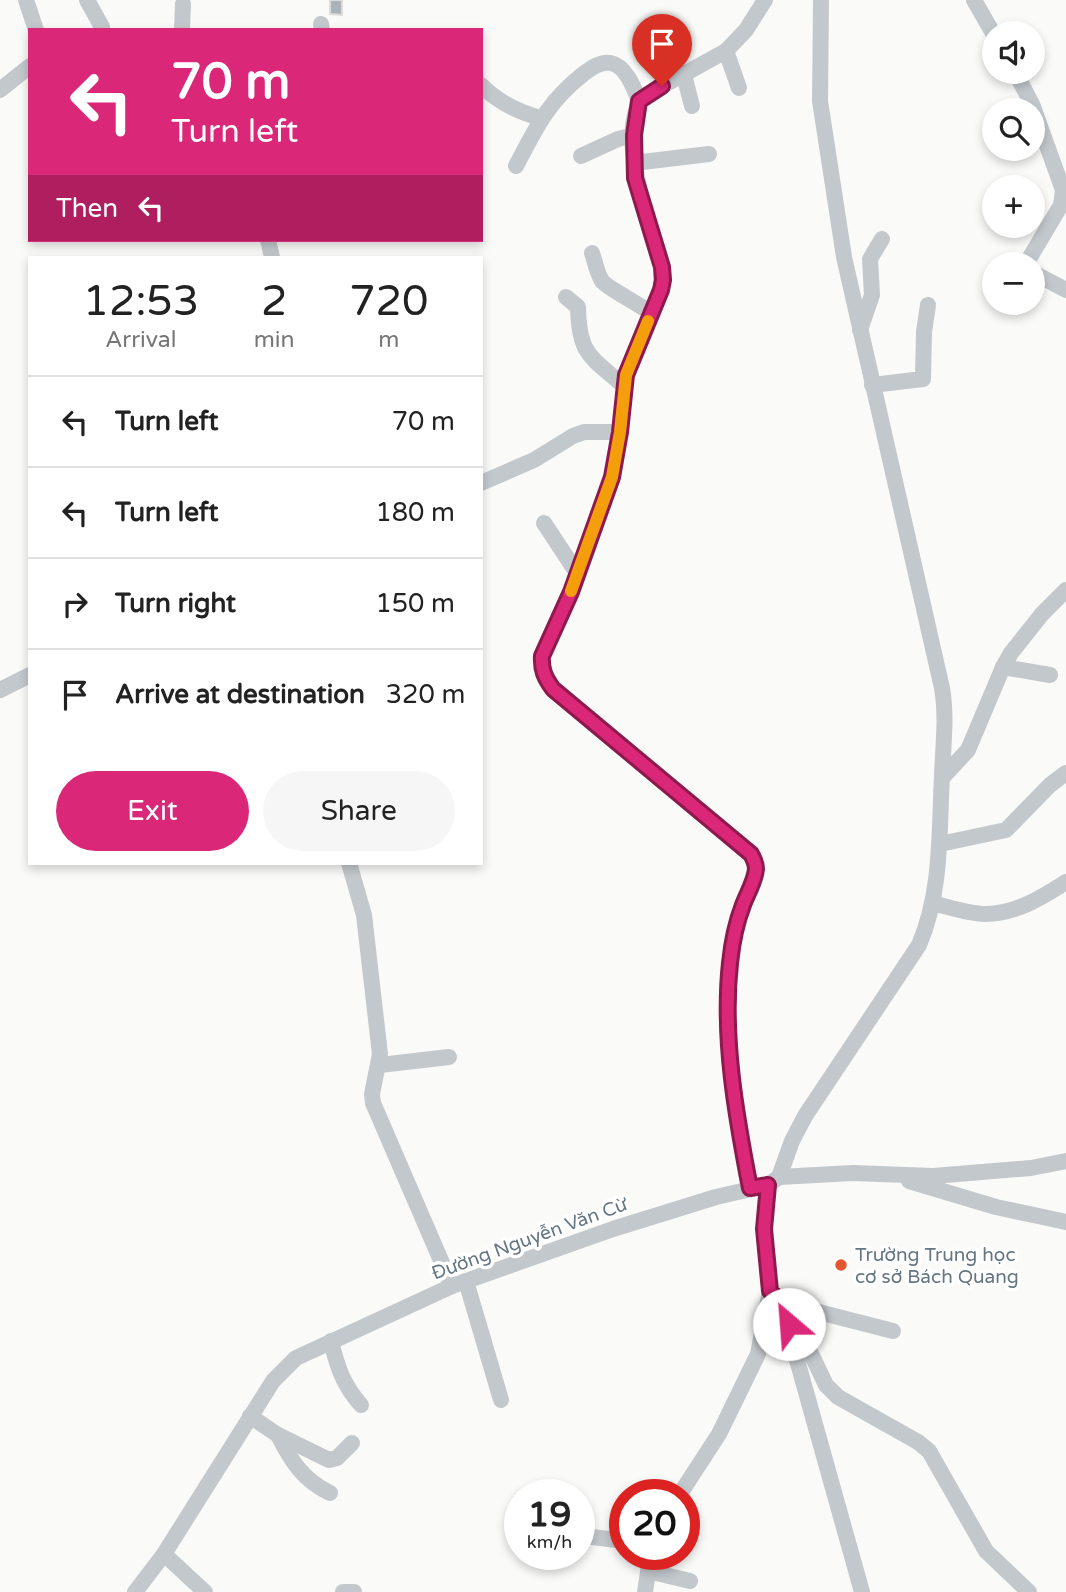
<!DOCTYPE html>
<meta charset="utf-8">
<style>
body{margin:0;font-family:"Varela Round",sans-serif;background:#f6f6f6;color:#222;height:100vh;display:flex;flex-direction:column;font-size:26px;white-space:nowrap}
*{box-sizing:border-box;margin:0}
p{font-size:23px;color:#767676}
.icon{flex:none;width:38px;height:38px;fill:none;stroke:currentColor;stroke-width:2;stroke-linecap:round;stroke-linejoin:round}
.map{position:relative;flex:1;overflow:hidden}
.details{position:absolute;left:28px;top:256px;width:455px;height:609px;display:flex;flex-direction:column;background:#fff;border-radius:0px;box-shadow:0 4px 10px #0003}
.details>*{flex:none}
.banner{position:absolute;left:28px;top:28px;width:455px;height:214px;border-radius:0px;box-shadow:0 4px 10px #0003;background:#db2777;color:#fff;overflow:hidden}
.controls{position:absolute;left:982px;top:21px;display:grid;gap:14px}
.controls a{display:grid;place-items:center;width:63px;height:63px;border-radius:50%;background:#fff;box-shadow:0 4px 10px #0003;font-size:35px}
.speed{position:absolute;left:504px;top:1479px;display:flex;gap:14px;font-size:35px;font-weight:700;text-align:center}
.speed>*{display:grid;place-content:center;width:91px;height:91px;border-radius:50%;background:#fff;box-shadow:0 4px 10px #0003;line-height:1}
.speed small{font-size:18px;font-weight:400}
.speed .limit{border:10px solid #d22;background:#fff;color:#111}
.pin{position:absolute;display:grid;place-items:center;width:60px;height:60px;color:#fff;margin:-72px -30px;border-radius:50% 50% 50% 0;rotate:-45deg;box-shadow:0 0 7px #0007}
.pin .icon{rotate:45deg}
.me{position:absolute;width:77px;margin:-38px;rotate:333deg;stroke-linejoin:round;filter:drop-shadow(0 0 5px #0008)}
.turn{display:flex;align-items:center;gap:24px;height:147px;padding:0 28px;font-size:32px}
.turn .icon{width:91px;height:91px;stroke-width:2.5}
.turn b{display:block;font-size:49px;line-height:60px}
.then{display:flex;align-items:center;height:66px;padding:0 28px;background:#0003;gap:14px;font-size:26px}
.eta{display:flex;justify-content:space-evenly;align-items:center;height:119px;text-align:center}
.eta b{font-size:42px;font-weight:600;line-height:49px}
.cta{display:flex;gap:14px;margin-top:auto;padding:14px 28px}
.cta a{flex:1;height:80px;border-radius:42px;background:#db2777;color:#fff;font-size:28px;font-weight:600;line-height:80px;text-align:center}
.cta a+a{background:#f6f6f6;color:#222}
ul{padding:0;list-style:none}
li{display:flex;align-items:center;gap:21px;height:91px;padding:0 28px;border-top:2px solid #e0e0e0}
li div{flex:1}
li b{display:block;font-size:26px}
li em{font-style:normal}
.map>svg:first-child{display:block}
.building{fill:#aab3b9;stroke:#dcdcda;stroke-width:2}
.lines{fill:none;stroke-linecap:round;stroke-linejoin:round}
.minor{stroke:#c3c8cc;stroke-width:16}
.route-casing{stroke:#8e194d;stroke-width:18}
.route{stroke:#db2777;stroke-width:12}
.slow{stroke:#f59e0b;stroke-width:12}
.poi-dot{fill:#e4572e;stroke:#fff;stroke-width:2.5}
.labels{text-anchor:middle;stroke-width:7;stroke-linejoin:round;paint-order:stroke}
.street-label{font-size:19px;fill:#657683;stroke:#fff}
.poi-label{font-size:19px;fill:#657683;stroke:#fff;text-anchor:start}
</style>
<div class="map">
<svg width="1066" height="1592" viewBox="0 0 1066 1592">
<rect width="100%" height="100%" fill="#fafaf8"/>
<polygon class="building" points="330,0 342,0 342,15 330,14"/>
<g class="lines">
<g class="minor">
<polyline points="26,0 36,30"/>
<polyline points="87,0 102,27"/>
<polyline points="974,0 994,35"/>
<polyline points="321,24 322,30"/>
<polyline points="182,30 183,4"/>
<polyline points="726,51 739,88"/>
<polyline points="1015,72 1032,104 1063,190 1061,205 1026,264"/>
<polyline points="684,75 692,106"/>
<path d="M481,85C498,102 517,112 541,118"/>
<polyline points="0,90 30,66"/>
<polyline points="581,156 618,139 634,135"/>
<polyline points="634,163 709,154"/>
<path d="M516,166C536,128 547,103 582,75C590,69 600,61 611,63C626,66 634,88 639,101"/>
<polyline points="268,240 272,257"/>
<path d="M592,253C595,262 597,273 602,281C607,288 641,305 651,313"/>
<polyline points="1032,272 1066,290"/>
<path d="M566,297L578,307C579,355 590,356 624,386"/>
<polyline points="860,330 872,295 870,259 882,239"/>
<polyline points="872,385 923,379 924,332 928,305"/>
<polyline points="481,483 534,460 573,436 584,432 620,432"/>
<polyline points="544,523 577,573"/>
<polyline points="1003,667 1050,675"/>
<polyline points="0,690 30,675"/>
<polyline points="942,778 968,750 1003,667 1011,653 1042,614 1066,590"/>
<polyline points="940,844 1006,830 1050,785 1066,773"/>
<polyline points="349,863 364,915 380,1054 372,1094 373,1103 452,1286"/>
<path d="M932,903C949,907 968,914 986,914C1015,914 1043,897 1066,882"/>
<polyline points="380,1065 449,1057"/>
<path d="M779,1177L792,1141L805,1116L919,945C942,892 939,831 942,775C943,746 947,717 942,688L844,257L820,101L821,0"/>
<polyline points="909,1181 996,1207 1066,1222"/>
<path d="M750,1188C737,1121 720,1025 731,957C733,940 737,922 743,905C747,894 755,881 756,869C756,863 754,860 751,854L553,689C545,678 541,670 542,656L571,592L613,477L620,432L626,375L661,290L662,267C651,230 612,125 646,95L726,51L746,30L765,0"/>
<polyline points="466,1281 501,1400"/>
<polyline points="770,1291 794,1318 826,1385 838,1397 918,1442 929,1451 986,1551 1029,1592"/>
<polyline points="811,1310 893,1331"/>
<polyline points="787,1318 792,1342 862,1592"/>
<path d="M331,1341C337,1366 343,1385 361,1405"/>
<polyline points="250,1416 278,1435 329,1460 337,1458 352,1443"/>
<path d="M278,1435C291,1461 303,1480 330,1493"/>
<polyline points="680,1494 719,1434 758,1354 770,1291 764,1229 768,1185"/>
<polyline points="584,1536 625,1541"/>
<polyline points="164,1554 205,1592"/>
<polyline points="648,1571 690,1581"/>
<polyline points="135,1592 164,1554 273,1381 296,1358 452,1286 613,1229 716,1197 768,1185 779,1177 853,1173 933,1176 1031,1168 1066,1161"/>
<polyline points="343,1592 354,1592"/>
<polyline points="645,1592 651,1554"/>
</g>
</g>
<g class="lines">
<g class="route-casing">
<path id="route" d="M662,86L639,101L634,135L635,178L662,267L663,280L661,290L626,375L620,432L612,477L571,592L542,656C541,670 545,678 553,689L751,854C754,860 756,863 756,869C755,881 747,894 743,905C736,923 732,943 730,963C722,1037 736,1116 750,1188L768,1185L764,1229L770,1291L785,1306L789,1324"/>
</g>
<use href="#route" class="route"/>
<polyline class="slow" points="571,591 612,477 620,432 626,375 648,321"/>
</g>
<circle class="poi-dot" cx="841" cy="1265" r="7"/>
<g class="labels">
<g class="street-label">
<text transform="translate(529 1238) rotate(-20)" y="7">Đường Nguyễn Văn Cừ</text>
</g>
<g class="poi-label">
<text x="855" y="1261">Trường Trung học<tspan x="855" dy="22">cơ sở Bách Quang</tspan></text>
</g>
</g>
</svg>
<div class="controls">
<a><svg class="icon" aria-label="sound" viewBox="0 0 24 24"><path d="M4 9h4l5-4v14l-5-4H4zM17 9q2 3 0 6"/></svg></a>
<a><svg class="icon" aria-label="search" viewBox="0 0 24 24"><circle cx="10" cy="10" r="6"/><path d="M15 15l6 6"/></svg></a>
<a>+</a>
<a>−</a>
</div>
<div class="speed"><div>19<small>km/h</small></div><div class="limit">20</div></div>
<div class="pin" style="left:662px;top:86px;background:#d93025"><svg class="icon" aria-label="arrive" viewBox="0 0 24 24"><path d="M6 21V4h12l-3 4 3 4H6"/></svg></div>
<svg class="me" style="left:789px;top:1324px" viewBox="-20 -20 40 40"><circle r="19" fill="#fff"/><path d="M0-13L10 11 0 6-10 11z" fill="#db2777"/></svg>
<div class="banner">
<div class="turn"><svg class="icon" aria-label="left" viewBox="0 0 24 24"><path d="M17 20v-9H6M10 6l-5 5 5 5"/></svg><div><b>70 m</b>Turn left</div></div>
<div class="then">Then<svg class="icon" aria-label="left" viewBox="0 0 24 24"><path d="M17 20v-9H6M10 6l-5 5 5 5"/></svg></div>
</div>
<section class="details">
<div class="eta">
<div><b>12:53</b><p>Arrival</p></div>
<div><b>2</b><p>min</p></div>
<div><b>720</b><p>m</p></div>
</div>
<ul>
<li><svg class="icon" aria-label="left" viewBox="0 0 24 24"><path d="M17 20v-9H6M10 6l-5 5 5 5"/></svg><div><b>Turn left</b></div><em>70 m</em></li>
<li><svg class="icon" aria-label="left" viewBox="0 0 24 24"><path d="M17 20v-9H6M10 6l-5 5 5 5"/></svg><div><b>Turn left</b></div><em>180 m</em></li>
<li><svg class="icon" aria-label="right" viewBox="0 0 24 24"><path d="M7 20v-9h11M14 6l5 5-5 5"/></svg><div><b>Turn right</b></div><em>150 m</em></li>
<li><svg class="icon" aria-label="arrive" viewBox="0 0 24 24"><path d="M6 21V4h12l-3 4 3 4H6"/></svg><div><b>Arrive at destination</b></div><em>320 m</em></li>
</ul>
<div class="cta"><a>Exit</a><a>Share</a></div>
</section>
</div>
